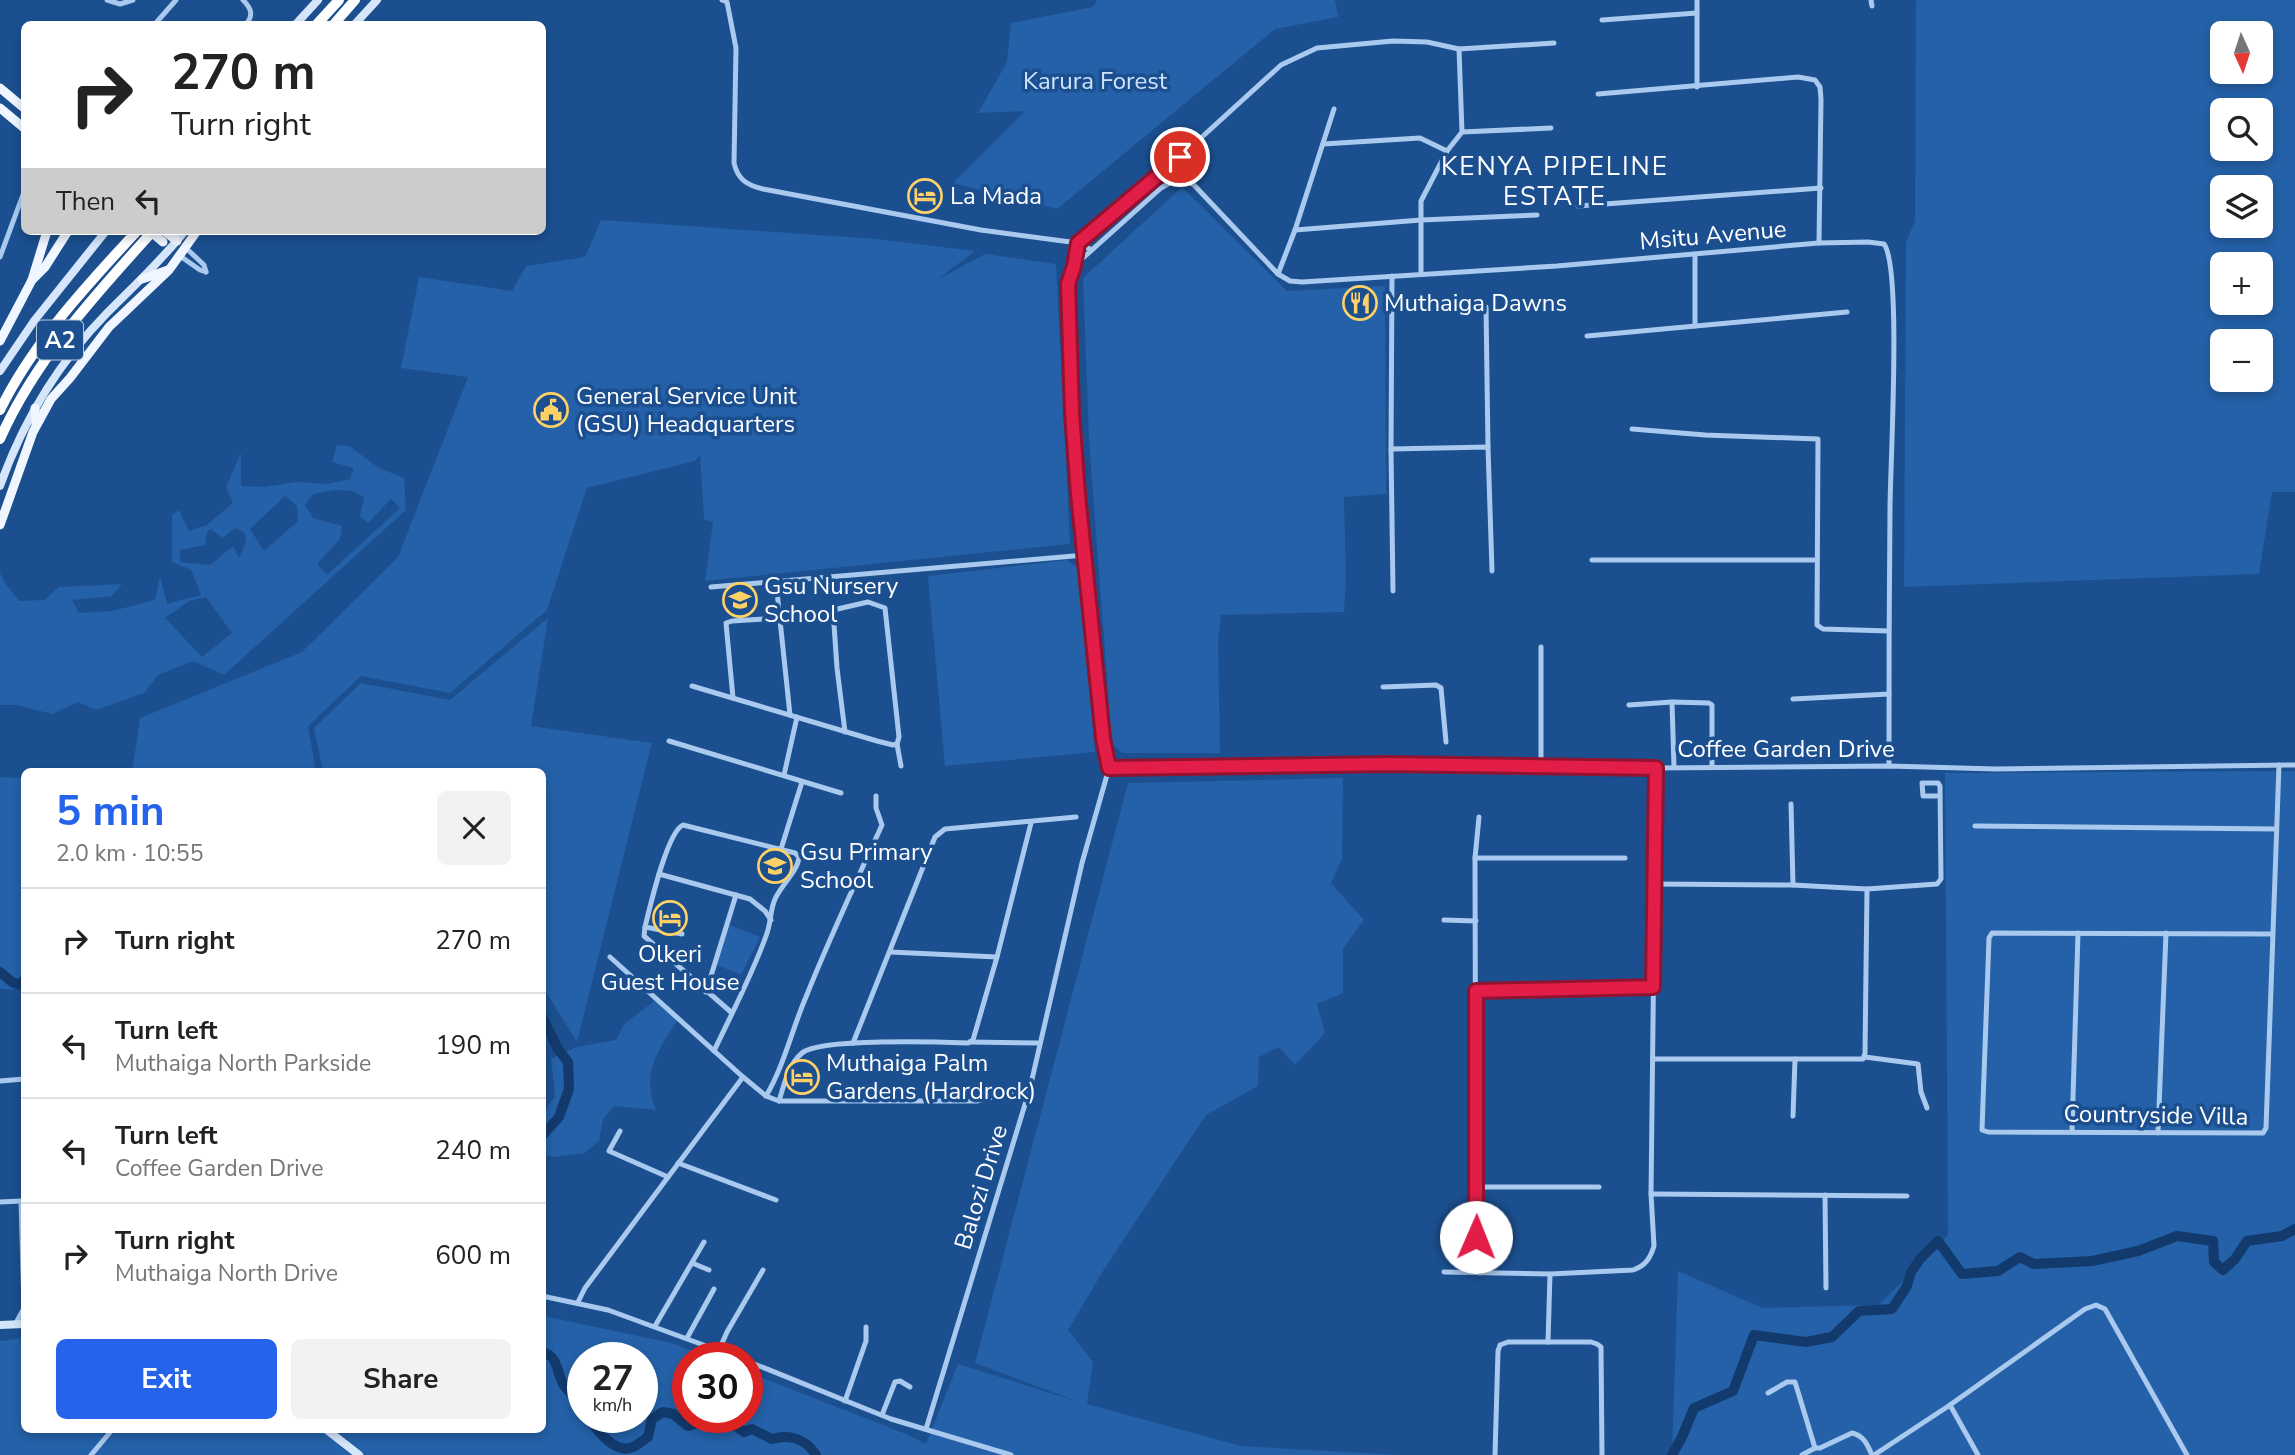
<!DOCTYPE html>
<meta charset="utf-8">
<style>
body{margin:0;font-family:"Nunito Sans",sans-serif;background:#f2f2f2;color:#222;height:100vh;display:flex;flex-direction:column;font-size:26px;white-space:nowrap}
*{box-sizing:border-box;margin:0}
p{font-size:23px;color:#767676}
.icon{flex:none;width:38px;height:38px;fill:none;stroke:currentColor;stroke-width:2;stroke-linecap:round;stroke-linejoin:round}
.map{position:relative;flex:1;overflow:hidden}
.panel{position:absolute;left:21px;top:768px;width:525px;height:665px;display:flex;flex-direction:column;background:#fff;border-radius:10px;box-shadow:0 4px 10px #0003}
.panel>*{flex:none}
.hud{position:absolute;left:21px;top:21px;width:525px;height:214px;border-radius:10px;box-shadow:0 4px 10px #0003;background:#fff;color:#222;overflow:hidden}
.needle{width:46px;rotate:177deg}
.fabs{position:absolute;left:2210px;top:21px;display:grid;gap:14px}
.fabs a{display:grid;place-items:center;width:63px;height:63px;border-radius:10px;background:#fff;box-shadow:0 4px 10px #0003;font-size:35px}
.speed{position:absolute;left:567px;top:1342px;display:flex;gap:14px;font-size:35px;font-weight:700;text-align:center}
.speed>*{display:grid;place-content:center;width:91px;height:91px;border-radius:50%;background:#fff;box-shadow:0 4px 10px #0003;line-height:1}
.speed small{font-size:18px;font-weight:400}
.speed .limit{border:10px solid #d22;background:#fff;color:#111}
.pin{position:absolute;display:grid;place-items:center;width:60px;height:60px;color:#fff;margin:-30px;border:4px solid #fff;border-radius:50%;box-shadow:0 2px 7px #0007}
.me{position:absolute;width:77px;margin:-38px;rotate:1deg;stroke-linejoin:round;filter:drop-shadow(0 0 5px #0008)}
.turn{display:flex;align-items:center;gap:24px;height:147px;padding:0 35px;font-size:32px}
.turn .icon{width:91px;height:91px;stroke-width:2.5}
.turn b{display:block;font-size:49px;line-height:60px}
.then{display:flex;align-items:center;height:66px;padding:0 35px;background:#0003;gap:14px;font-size:26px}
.round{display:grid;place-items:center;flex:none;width:74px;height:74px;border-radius:10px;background:#f2f2f2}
.head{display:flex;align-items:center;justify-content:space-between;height:119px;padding:0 35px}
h1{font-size:42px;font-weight:700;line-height:52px;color:#2563eb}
.action{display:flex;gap:14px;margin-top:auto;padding:14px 35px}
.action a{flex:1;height:80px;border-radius:10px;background:#2563eb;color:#fff;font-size:28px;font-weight:700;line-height:80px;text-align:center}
.action a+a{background:#f2f2f2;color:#222}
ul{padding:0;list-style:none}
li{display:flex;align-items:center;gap:21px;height:105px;padding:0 35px;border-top:2px solid #e0e0e0}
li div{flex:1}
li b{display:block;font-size:26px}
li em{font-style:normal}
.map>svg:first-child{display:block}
.green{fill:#2461a8;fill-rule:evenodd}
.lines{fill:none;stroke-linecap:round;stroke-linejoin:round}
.river{stroke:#123a6d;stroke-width:10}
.street{stroke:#a9c9ee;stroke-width:5}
.secondary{stroke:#d6e6fa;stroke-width:8}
.primary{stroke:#f0f6ff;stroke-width:9}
.highway{stroke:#fff;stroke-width:10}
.primary-bridge{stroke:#f0f6ff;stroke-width:9}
.route-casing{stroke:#92132f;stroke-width:18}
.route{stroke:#e11d48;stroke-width:12}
.labels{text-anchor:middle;stroke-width:7;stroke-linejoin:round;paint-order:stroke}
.shield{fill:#1b4f8f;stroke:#bbcadd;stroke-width:2}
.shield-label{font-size:23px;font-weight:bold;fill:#fff}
.park-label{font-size:24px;fill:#cfe3fa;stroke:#1b4f8f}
.poi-label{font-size:24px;fill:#fff;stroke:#1b4f8f;text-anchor:start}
.street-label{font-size:24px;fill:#fff;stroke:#1b4f8f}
.neighbourhood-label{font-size:26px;letter-spacing:2px;fill:#fff;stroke:#1b4f8f}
</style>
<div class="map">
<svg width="2295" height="1455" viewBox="0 0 2295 1455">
<rect width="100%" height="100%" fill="#1b4f8f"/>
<g class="green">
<polygon points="1097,0 1335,0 1338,17 1275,29 1057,209 953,183 1025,111 978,113 1007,62 1011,23 1093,7"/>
<path d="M1916,0H2295V492H2272L2259,574L1904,587L1906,242L1915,221ZM2222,33H2261V72H2222ZM2261,110V149H2222V110ZM2261,187V226H2222V187ZM2222,264H2261V303H2222ZM2222,341H2261V380H2222Z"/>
<polygon points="1182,187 1287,291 1385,286 1386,494 1344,497 1346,578 1344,612 1221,615 1218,639 1220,753 1123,753 1112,745 1089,440 1083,278"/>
<polygon points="601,220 876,239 975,251 937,280 985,254 1056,264 1070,544 705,581 713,522 704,519 700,455 695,461 587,488 547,610 450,693 361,676 308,726 316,772 132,772 140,718 302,652 398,557 468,377 401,368 419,277 512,291 526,266 585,257"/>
<path d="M337,445L349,446L379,468L404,478L406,510L224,675L193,661L158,675L144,693L96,710L78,702L52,714L16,705H0V573L5,583L19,601L44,600L59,587L122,584L112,596L72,600L79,613L112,611L155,600L160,576L167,604L201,595L191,570L172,562V515L179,510L189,531L207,525L233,503L226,487L241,453V486L264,487L296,482L327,484L350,479L354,468L332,462ZM334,490L353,491L364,497L360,516L368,523L391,499L400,508L327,575L317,564L340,539L342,526L313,518L305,505L313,494ZM285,496L297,506L298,521L264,551L250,529ZM235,528L244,532L246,542L239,558L233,546L210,565L180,562V550L205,545L207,532L211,529L223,538ZM206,597L232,633L202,657L165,618L189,601Z"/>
<polygon points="1067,560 1078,568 1095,752 945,766 928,576"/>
<polygon points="548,618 531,726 652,743 577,1042 543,987 542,772 323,772 314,728 361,683 450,700"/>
<polygon points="2295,771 2295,1455 1672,1455 1678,1271 1762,1308 1879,1305 1948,1235 1945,773"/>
<polygon points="0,777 24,778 24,990 0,989"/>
<path d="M1343,778L1342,859L1331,883L1364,920L1343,949V993L1317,1004L1325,1033L1295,1065L1279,1047L1259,1057L1258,1086L1206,1115L1103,1271L1068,1330L1093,1362L1087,1404L1241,1446L1401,1455H0V1341L24,1338V1430H542L543,1316L672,1343L710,1358H688V1418H747V1372L906,1434L926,1444L958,1364L1079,1402L975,1363L1128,783ZM583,1358H642V1418H583Z"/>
<polygon points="727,924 760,937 741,975 715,964"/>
<path d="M656,1000L678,1019C658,1052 641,1071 656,1110L614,1106L603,1119L599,1141L584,1153L554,1157L543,1154L542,1115L555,1096L551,1059L576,1047L616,1040L624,1024Z"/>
</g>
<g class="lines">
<g class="river">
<polyline points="0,972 12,982 20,985 24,980"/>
<polyline points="542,1016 558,1049 568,1062 569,1089 559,1117 542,1136"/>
<path d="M542,1352C559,1356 556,1372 563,1384C568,1391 577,1399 583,1405"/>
<path d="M589,1418C597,1431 616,1455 633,1447C638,1445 643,1440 648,1437L652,1419L663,1412L673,1414L688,1426C711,1419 725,1416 744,1432L752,1429L772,1439C790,1434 806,1439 816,1455"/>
<polyline points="1672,1455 1682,1437 1694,1408 1733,1391 1754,1335 1806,1342 1832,1337 1859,1311 1892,1309 1907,1286 1911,1272 1920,1259 1938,1241 1962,1274 1998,1271 2020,1257 2034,1264 2092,1261 2138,1251 2177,1236 2213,1241 2214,1262 2223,1270 2235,1259 2247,1241 2282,1236 2295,1229"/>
</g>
<g class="street">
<polyline points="107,0 120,4 133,0"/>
<path d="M243,0C251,8 254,15 246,24"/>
<path d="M722,0L727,2L736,48L734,163C738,180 747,185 763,189L981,230L1078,243L1092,250"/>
<polyline points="1871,0 1872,6"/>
<polyline points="1602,20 1697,13"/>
<polyline points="155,24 176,0"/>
<polyline points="1697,87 1697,0"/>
<polyline points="1598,94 1798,77 1815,80 1820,87 1821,99 1819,243"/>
<polyline points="1462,132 1551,128"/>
<polyline points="1323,144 1420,138 1447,151"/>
<polyline points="1578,206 1821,188"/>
<polyline points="1295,230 1421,220 1537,215"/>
<polyline points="1078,243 1180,157 1281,65 1317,48 1393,41 1427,42 1459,49 1554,43"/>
<polyline points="186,248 204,265 206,272"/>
<polyline points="1695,254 1695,326"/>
<polyline points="180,256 200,270 206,272"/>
<polyline points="0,257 24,192"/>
<path d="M1074,266L1161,188L1180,177L1194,185L1278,274L1290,281L1302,282L1557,266L1819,243L1868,242L1884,244C1902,268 1890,467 1890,509C1889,595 1889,680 1889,766"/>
<polyline points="1278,274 1295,230 1334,109"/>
<polyline points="1421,274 1421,201 1447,151 1462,132 1459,49"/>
<polyline points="1392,276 1391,449 1393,591"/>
<polyline points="1486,307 1488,447"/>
<polyline points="1587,336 1847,312"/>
<polyline points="1632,429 1705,435 1818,439 1817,625 1823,629 1889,631"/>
<polyline points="1391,449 1488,447 1492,571"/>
<polyline points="1592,560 1816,560"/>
<polyline points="776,582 790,715"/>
<polyline points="711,587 1085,555"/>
<polyline points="833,610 837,668 845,732"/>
<polyline points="692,686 877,741 893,745 897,744 899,737 885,608 868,602 833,610 802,613"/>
<polyline points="1383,687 1436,685 1441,688 1446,742"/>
<polyline points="733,698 726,623 732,621 779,618"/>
<polyline points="1793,699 1889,694"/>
<polyline points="1629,705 1672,702"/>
<polyline points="669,741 841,793"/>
<polyline points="897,744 901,766"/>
<polyline points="1541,765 1541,647"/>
<polyline points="1674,767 1672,702 1709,703 1712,705 1712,767"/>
<polyline points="1109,768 1388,764 1656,768 1889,766 1996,769 2295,765"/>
<polyline points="784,775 797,717"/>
<polyline points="1791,804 1793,885"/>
<polyline points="1479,817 1475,858 1476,1263 1480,1273"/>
<polyline points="1975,826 2276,829"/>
<polyline points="781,849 802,782"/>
<polyline points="1475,858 1625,858"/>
<polyline points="659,874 750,899 765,911 771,920"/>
<polyline points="1654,884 1793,885 1867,889 1937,884 1941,879 1940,786 1938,783 1922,783 1923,796 1940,796"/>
<polyline points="1444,920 1476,921"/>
<polyline points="645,927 682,934"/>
<polyline points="2272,934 1992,933 1989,938 1982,1130 1988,1132 2263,1133 2266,1128 2279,765"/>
<polyline points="890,952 997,957"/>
<polyline points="610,957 743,1077 766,1096 779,1101 977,1101 1030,1088"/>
<polyline points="1476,991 1653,987"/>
<polyline points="706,992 736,895"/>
<polyline points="970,1042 1040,1043"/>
<polyline points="853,1043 935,837 945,829 1076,817"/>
<path d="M714,1051C732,1013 752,975 766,936C771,924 770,910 775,899C781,885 798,871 799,857L795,853L683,825C667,832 650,907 645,927L644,936L732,1013"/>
<polyline points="1865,1057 1918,1064 1921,1092 1927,1108"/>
<polyline points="1653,1059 1863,1059 1865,1053 1867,889"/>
<polyline points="0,1081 24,1079"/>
<path d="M766,1096C784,1066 792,1029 806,997C829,939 856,882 882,825L876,808V796"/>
<path d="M779,1101C784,1085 788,1065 802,1053C819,1038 941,1042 968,1043L973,1040L997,957L1031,823"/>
<polyline points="1793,1116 1795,1059"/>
<polyline points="620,1131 609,1151 668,1177"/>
<polyline points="2072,1131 2078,933"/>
<polyline points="2158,1133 2166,933"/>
<polyline points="678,1163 776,1200"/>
<polyline points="1477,1187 1599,1187"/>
<polyline points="1651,1194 1907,1196"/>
<polyline points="1825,1195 1826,1288"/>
<polyline points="0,1202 21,1201"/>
<polyline points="692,1263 709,1270"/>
<path d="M1444,1272L1550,1274L1633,1270C1645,1266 1650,1259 1654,1246L1651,1194L1656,768"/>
<polyline points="542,1296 608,1310 739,1358"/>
<polyline points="578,1302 585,1288 743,1077"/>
<polyline points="15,1325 24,1308 21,1201"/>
<polyline points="655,1326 704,1242"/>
<polyline points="687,1338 714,1289"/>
<polyline points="1548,1342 1550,1274"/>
<polyline points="719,1350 727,1332 763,1270"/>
<polyline points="747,1361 891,1419 1011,1455"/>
<path d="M1768,1393L1787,1382H1795L1815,1448H1820L1852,1433C1864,1436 1867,1444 1872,1455"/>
<polyline points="845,1401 866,1341 866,1327"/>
<polyline points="1950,1405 1978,1455"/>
<polyline points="882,1415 895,1382 900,1381 910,1387"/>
<polyline points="926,1429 1030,1088 1082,863 1109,768 1103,738 1078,494 1072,413 1068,284 1074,266 1078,243"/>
<polyline points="91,1455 112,1430"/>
<polyline points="1495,1455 1498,1351 1500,1345 1508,1342 1591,1342 1597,1344 1601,1347 1602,1455"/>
<polyline points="1802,1455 1815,1448"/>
<polyline points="1874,1455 1950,1405 2085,1309 2096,1305 2105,1309 2187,1455"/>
</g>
<g class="secondary">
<polyline points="296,24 318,0"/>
<polyline points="355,24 377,0"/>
<polyline points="0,371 34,321 106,231"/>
<path d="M0,486C23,421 59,362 107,313C134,286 161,261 185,231"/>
<polyline points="0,1325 24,1324"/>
<polyline points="327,1430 359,1455"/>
</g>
<g class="primary">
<polyline points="0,88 24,108"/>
<polyline points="0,108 24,128"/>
<polyline points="164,231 177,241"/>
<polyline points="142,279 168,270"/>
<polyline points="32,280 47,231"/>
<polyline points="0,341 32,280 45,267 68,231"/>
<polyline points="35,408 36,425"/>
<polyline points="0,525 33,432 51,399 70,378 109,327 169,270 197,231"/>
</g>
<g class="highway">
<polyline points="317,24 339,0"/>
<polyline points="334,24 355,0"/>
<path d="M0,410C33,343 86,286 137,231"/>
<path d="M0,439C35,360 95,295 153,231"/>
</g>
<polyline class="primary-bridge" points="150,231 163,242"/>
</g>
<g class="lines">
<g class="route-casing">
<polyline id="route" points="1180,157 1078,243 1074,266 1068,284 1072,413 1078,494 1103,738 1109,768 1388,764 1656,768 1653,987 1476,991 1476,1237"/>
</g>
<use href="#route" class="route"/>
</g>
<defs>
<g id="hotel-ring" transform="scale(1.75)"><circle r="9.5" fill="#1b4f8f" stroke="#ffd166" stroke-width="1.5"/><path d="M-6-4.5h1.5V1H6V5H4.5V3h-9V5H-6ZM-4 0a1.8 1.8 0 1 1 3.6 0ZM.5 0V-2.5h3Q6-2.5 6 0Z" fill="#ffd166"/></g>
<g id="restaurant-ring" transform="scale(1.75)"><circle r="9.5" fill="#1b4f8f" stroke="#ffd166" stroke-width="1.5"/><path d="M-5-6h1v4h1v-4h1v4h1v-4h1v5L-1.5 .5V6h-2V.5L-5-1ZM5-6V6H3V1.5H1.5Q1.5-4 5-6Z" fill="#ffd166"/></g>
<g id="civic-ring" transform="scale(1.75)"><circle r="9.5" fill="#1b4f8f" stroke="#ffd166" stroke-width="1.5"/><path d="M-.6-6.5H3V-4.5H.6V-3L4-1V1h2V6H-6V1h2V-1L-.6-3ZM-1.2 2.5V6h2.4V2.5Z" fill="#ffd166"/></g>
<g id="school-ring" transform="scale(1.75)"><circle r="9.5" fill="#1b4f8f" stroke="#ffd166" stroke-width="1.5"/><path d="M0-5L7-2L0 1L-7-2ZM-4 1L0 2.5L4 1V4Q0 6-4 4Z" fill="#ffd166"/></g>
</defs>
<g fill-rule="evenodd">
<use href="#hotel-ring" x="925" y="196"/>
<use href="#restaurant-ring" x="1360" y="303"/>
<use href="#civic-ring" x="551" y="410"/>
<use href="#school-ring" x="740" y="600"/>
<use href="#school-ring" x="775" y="866"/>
<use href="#hotel-ring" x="670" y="918"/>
<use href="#hotel-ring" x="802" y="1077"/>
</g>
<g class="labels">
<rect class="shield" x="37" y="320.5" width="46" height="39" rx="5"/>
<g class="shield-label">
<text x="60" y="348">A2</text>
</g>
<g class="park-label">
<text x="1095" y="89">Karura Forest</text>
</g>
<g class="poi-label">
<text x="950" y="204">La Mada</text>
<text x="1384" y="311">Muthaiga Dawns</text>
<text x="576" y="404">General Service Unit<tspan x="576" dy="28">(GSU) Headquarters</tspan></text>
<text x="764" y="594">Gsu Nursery<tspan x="764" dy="28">School</tspan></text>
<text x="800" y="860">Gsu Primary<tspan x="800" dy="28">School</tspan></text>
<text x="670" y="962" text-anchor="middle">Olkeri<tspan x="670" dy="28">Guest House</tspan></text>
<text x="826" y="1071">Muthaiga Palm<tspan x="826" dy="28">Gardens (Hardrock)</tspan></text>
</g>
<g class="street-label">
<text transform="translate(1713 235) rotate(-5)" y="8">Msitu Avenue</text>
<text x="1786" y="757">Coffee Garden Drive</text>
<text transform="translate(2156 1115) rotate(1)" y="8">Countryside Villa</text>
<text transform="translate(981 1187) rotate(-73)" y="8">Balozi Drive</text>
</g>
<g class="neighbourhood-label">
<text x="1555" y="175">KENYA PIPELINE<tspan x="1555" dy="30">ESTATE</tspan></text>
</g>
</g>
</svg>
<div class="fabs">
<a><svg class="needle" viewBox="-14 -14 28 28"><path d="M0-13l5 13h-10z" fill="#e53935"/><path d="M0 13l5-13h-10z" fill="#767676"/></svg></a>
<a><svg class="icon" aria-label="search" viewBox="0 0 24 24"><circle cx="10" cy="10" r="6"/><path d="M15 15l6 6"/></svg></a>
<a><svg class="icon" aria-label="layers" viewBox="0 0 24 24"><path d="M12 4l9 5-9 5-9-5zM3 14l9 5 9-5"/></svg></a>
<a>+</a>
<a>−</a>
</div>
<div class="speed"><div>27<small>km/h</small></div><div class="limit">30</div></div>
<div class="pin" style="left:1180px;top:157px;background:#d93025"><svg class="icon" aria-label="arrive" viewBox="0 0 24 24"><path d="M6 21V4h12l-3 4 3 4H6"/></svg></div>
<svg class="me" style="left:1476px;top:1237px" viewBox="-20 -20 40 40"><circle r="19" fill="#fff"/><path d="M0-13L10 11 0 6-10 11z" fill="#e11d48"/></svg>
<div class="hud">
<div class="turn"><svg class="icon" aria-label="right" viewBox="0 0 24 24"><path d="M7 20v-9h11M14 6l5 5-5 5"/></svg><div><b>270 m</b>Turn right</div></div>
<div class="then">Then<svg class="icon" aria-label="left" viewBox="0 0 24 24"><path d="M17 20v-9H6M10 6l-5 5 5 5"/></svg></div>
</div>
<section class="panel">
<div class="head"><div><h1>5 min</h1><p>2.0 km · 10:55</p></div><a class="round"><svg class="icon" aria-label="close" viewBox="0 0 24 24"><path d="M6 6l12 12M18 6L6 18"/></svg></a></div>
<ul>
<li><svg class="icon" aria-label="right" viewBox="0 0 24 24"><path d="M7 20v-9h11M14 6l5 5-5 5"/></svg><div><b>Turn right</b></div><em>270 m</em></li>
<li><svg class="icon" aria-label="left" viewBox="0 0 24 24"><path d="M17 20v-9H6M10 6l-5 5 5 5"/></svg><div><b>Turn left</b><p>Muthaiga North Parkside</p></div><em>190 m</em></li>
<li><svg class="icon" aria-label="left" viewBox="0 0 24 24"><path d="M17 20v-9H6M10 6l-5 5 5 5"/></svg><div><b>Turn left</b><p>Coffee Garden Drive</p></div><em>240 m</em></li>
<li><svg class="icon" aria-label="right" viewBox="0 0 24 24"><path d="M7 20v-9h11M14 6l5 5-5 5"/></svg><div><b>Turn right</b><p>Muthaiga North Drive</p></div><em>600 m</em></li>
</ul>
<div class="action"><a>Exit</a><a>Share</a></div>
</section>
</div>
